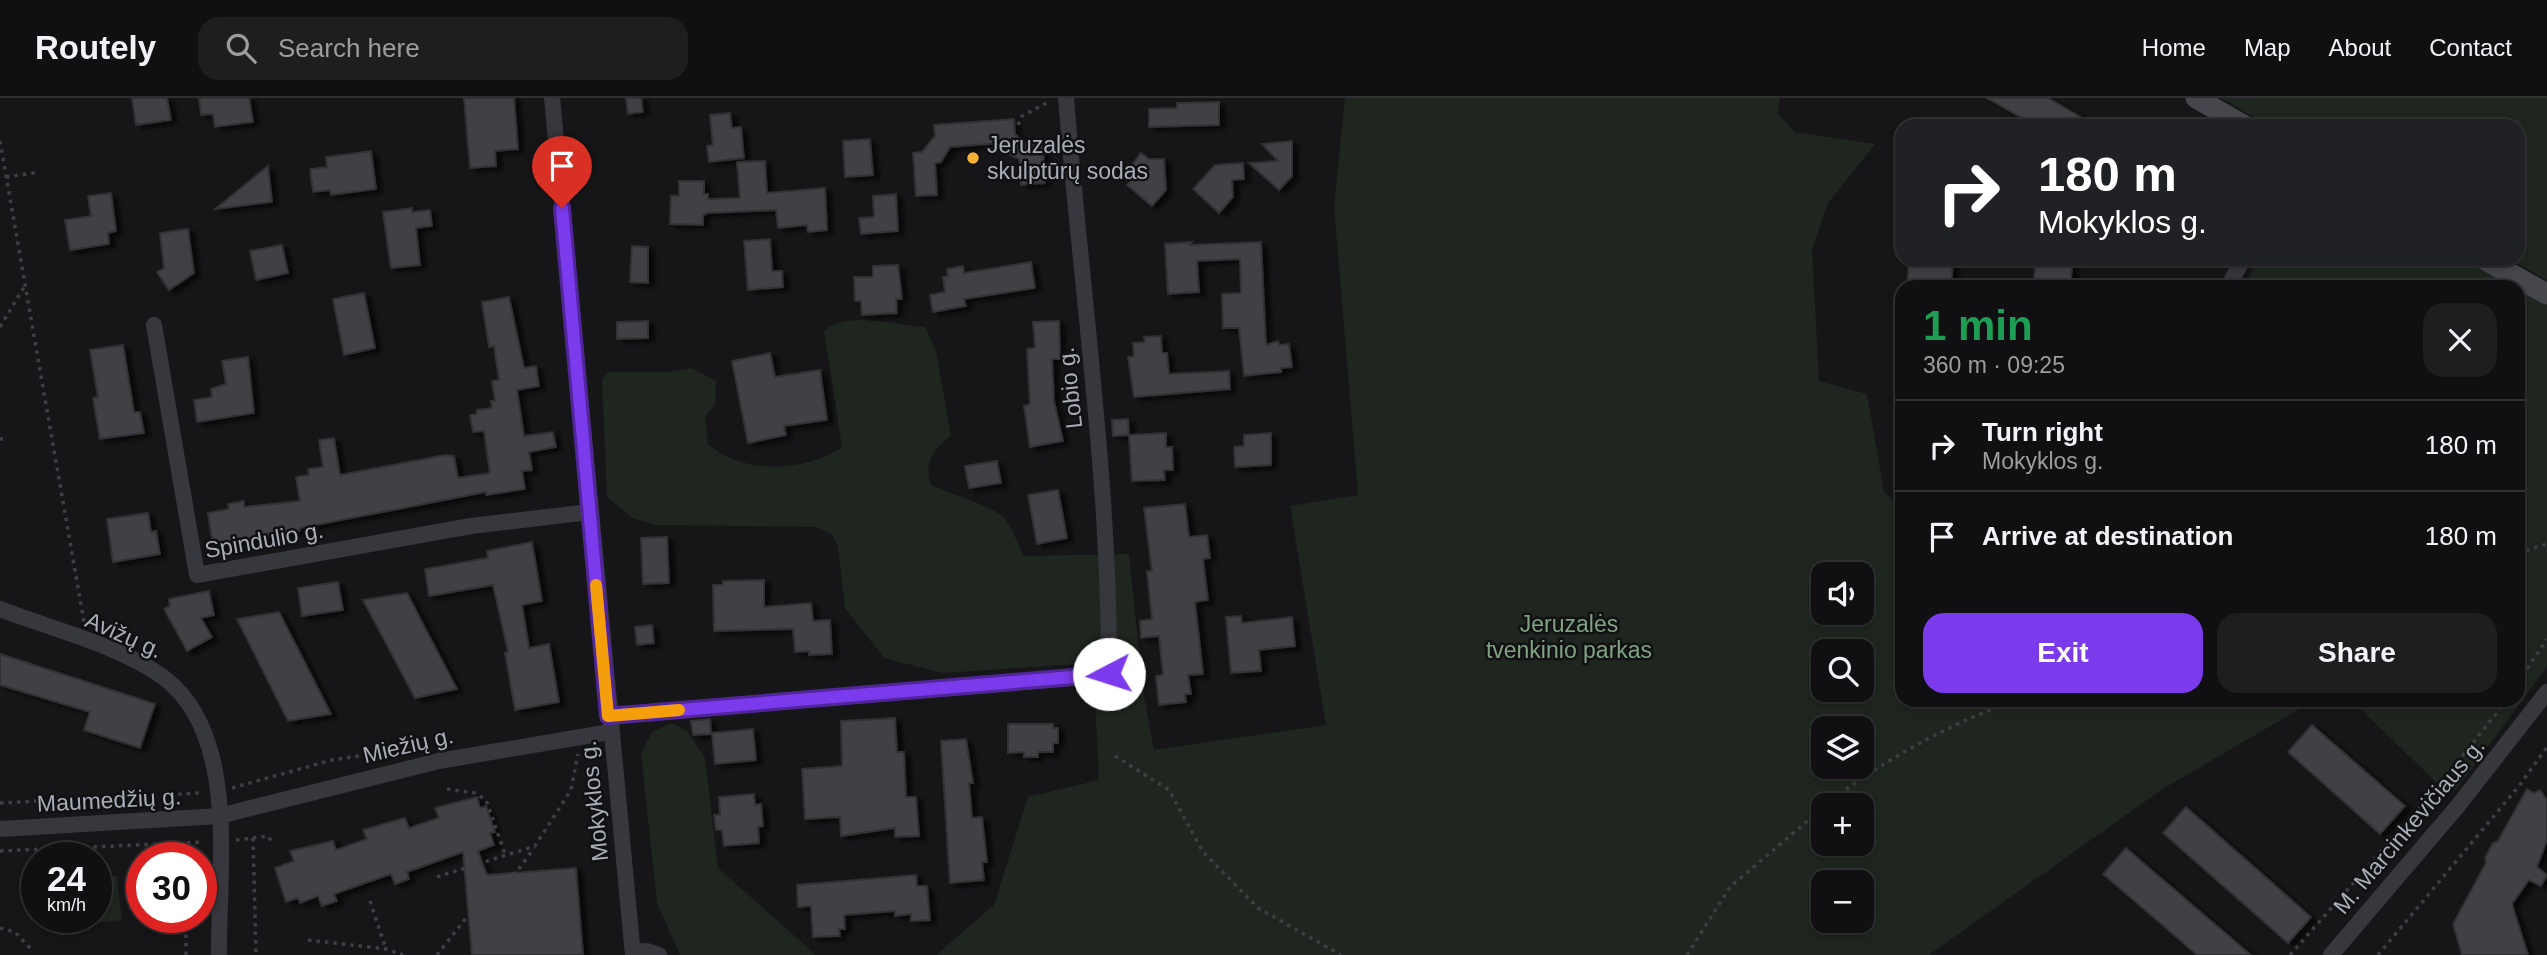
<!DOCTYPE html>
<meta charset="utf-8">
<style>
body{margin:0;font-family:Arial,sans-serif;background:#1e1e20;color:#f1f3f6;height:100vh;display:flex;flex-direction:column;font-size:26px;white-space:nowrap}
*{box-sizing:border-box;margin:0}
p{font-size:23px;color:#9c9d9f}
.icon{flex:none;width:38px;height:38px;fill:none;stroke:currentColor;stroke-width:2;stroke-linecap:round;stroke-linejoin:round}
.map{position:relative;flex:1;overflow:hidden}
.drawer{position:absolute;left:1895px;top:182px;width:630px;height:427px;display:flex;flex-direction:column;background:#101012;border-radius:21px;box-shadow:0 4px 10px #0003,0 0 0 2px #303032}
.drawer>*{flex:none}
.hud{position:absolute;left:1895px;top:21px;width:630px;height:147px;border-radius:21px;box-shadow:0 4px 10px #0003,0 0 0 2px #303032;background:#202124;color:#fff;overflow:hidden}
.controls{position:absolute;left:1811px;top:464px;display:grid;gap:14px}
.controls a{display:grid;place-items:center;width:63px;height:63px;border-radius:14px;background:#101012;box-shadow:0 4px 10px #0003,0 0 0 2px #303032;font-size:35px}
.speed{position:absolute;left:21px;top:744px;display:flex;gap:14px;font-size:35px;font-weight:700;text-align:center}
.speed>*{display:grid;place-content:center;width:91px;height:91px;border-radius:50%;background:#101012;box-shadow:0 4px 10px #0003,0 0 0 2px #303032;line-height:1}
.speed small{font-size:18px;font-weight:400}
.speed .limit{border:10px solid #d22;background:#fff;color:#111}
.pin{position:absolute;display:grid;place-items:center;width:60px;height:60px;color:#fff;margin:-72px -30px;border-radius:50% 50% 50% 0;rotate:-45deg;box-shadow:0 0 7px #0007}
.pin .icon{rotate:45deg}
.me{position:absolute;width:77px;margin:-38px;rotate:265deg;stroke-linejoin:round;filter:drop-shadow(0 0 5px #0008)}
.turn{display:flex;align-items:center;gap:24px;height:147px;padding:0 28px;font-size:32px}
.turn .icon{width:91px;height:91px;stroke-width:2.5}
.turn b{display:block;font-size:49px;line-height:60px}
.round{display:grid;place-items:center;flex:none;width:74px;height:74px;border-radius:21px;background:#1e1e20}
.summary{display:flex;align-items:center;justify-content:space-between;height:119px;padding:0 28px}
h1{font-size:42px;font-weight:700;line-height:52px;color:#1e9e55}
.primary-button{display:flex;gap:14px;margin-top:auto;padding:14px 28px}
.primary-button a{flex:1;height:80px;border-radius:21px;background:#7c3aed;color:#fff;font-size:28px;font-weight:700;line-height:80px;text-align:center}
.primary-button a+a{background:#1e1e20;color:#f1f3f6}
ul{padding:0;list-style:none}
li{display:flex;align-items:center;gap:21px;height:91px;padding:0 28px;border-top:2px solid #303032}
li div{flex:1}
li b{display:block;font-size:26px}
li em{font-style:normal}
header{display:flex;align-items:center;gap:42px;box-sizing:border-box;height:98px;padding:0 35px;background:#101012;border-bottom:2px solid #303032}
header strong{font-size:33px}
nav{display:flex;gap:38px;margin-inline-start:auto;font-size:24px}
.search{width:490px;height:63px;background:#1e1e20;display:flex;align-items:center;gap:18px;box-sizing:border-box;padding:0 24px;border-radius:21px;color:#9c9d9f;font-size:26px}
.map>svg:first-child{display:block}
.green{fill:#1e261f;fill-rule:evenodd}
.building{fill:#404145;stroke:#303034;stroke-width:2;filter:url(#shadow)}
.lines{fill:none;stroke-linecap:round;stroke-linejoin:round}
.path{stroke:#3d3f44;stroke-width:3.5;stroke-dasharray:3.5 5;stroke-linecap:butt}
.street{stroke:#37383d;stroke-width:16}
.secondary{stroke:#45474d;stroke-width:21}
.route-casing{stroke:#51269a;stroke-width:18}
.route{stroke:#7c3aed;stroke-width:12}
.slow{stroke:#f59e0b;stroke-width:12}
.poi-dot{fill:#f2b134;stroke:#111113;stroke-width:2.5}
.labels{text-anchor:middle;stroke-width:5;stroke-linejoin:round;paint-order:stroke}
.poi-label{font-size:23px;fill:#a8adb8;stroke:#111113;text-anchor:start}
.street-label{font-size:23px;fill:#a8adb8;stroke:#111113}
.park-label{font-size:23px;fill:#7fa381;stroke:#111113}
</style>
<header>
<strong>Routely</strong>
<div class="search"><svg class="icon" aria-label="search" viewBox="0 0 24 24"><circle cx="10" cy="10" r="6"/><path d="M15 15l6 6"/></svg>Search here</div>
<nav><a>Home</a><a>Map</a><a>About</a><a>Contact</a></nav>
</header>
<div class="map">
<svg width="2547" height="857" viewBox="0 0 2547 857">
<defs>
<filter id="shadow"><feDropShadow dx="6" dy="3.5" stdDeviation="2" flood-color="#0009"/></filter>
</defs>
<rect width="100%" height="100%" fill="#161618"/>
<g class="green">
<path d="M1345,0H1780L1778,16L1795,34L1875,46L1828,105L1812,152L1819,283L1867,296L1884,394L1902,411V602H2315L2161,692L1929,857H936L994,807L1028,699L1099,682L1093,565L943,575L884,560L845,510L838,448L832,437L817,429L655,427L633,420L607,399L602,281L609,274H670L691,270L716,283L715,306L705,319L708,346C742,377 806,374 842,349L824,233C846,212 897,227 925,229L936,253L951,337C934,353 923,362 931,387C950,396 995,408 1006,422C1013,432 1018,446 1023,458L1129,456L1143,593L1154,652L1326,627L1290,408L1358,397L1334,108ZM1824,476H1862V514H1824ZM1824,553H1862V592H1824ZM1824,630H1862V668H1824ZM1824,707H1862V746H1824ZM1824,784H1862V822H1824Z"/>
<polygon points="2221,0 2547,0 2547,182 2509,161 2518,161 2518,28 2269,28"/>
<polygon points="2259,161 2467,161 2517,189 2243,189"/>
<polygon points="2518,190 2547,206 2547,569 2456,692 2438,686 2351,602 2518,602"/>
<polygon points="671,625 686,632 705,660 718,770 816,857 680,857 657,805 641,655 652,634"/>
<polygon points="117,778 122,822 86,826 86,819 96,819 96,780"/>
</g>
<g class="building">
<polygon points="132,0 167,0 171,22 136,27"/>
<polygon points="199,0 249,0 253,24 215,29 213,16 201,17"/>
<polygon points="464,0 514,0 518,51 495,53 496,68 470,70"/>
<polygon points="626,0 641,0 643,14 628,16"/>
<polygon points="1987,0 2048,0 2096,28 2036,28"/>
<polygon points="1219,4 1219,27 1149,29 1149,11 1177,10 1177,5"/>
<polygon points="730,15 732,30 741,29 744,60 709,64 707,48 713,47 710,17"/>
<polygon points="1014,21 1015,36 1025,45 1043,44 1045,85 1021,87 1019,61 1010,57 1002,45 950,49 941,64 935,65 937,97 916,98 913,55 922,54 935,38 934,27"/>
<polygon points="870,41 873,77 845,79 843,43"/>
<polygon points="1292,43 1292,78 1279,92 1249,65 1278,63 1262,46"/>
<polygon points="371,53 376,91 331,97 330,92 313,94 310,71 327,69 326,59"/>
<polygon points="1141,55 1149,61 1164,61 1166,92 1152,108 1127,87 1139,73 1132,67"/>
<polygon points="765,63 767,95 825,90 827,132 808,134 807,127 778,130 776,112 708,115 703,117 703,127 670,126 671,98 679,98 679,83 704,83 704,96 708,96 708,101 740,100 737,64"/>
<polygon points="1243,65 1244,81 1232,82 1233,99 1219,115 1193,91 1215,67"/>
<polygon points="268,68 272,104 215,111"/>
<polygon points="111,95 116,133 108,135 109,146 70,152 65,122 91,118 88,98"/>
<polygon points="896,96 898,133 861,136 859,120 874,119 873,98"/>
<polygon points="412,110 412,114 430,112 432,128 416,130 420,167 391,170 383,114"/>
<polygon points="188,131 194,175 169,192 157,174 164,170 160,135"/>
<polygon points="770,141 772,173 782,173 783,189 748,192 744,143"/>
<polygon points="1192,144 1190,147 1261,144 1266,247 1278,243 1279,247 1289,246 1292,269 1281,270 1281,274 1244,278 1239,230 1223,230 1222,196 1241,195 1240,161 1197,163 1199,194 1168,196 1165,146"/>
<polygon points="282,147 288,175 256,182 250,153"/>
<polygon points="632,148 648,149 648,185 630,184"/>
<polygon points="1909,161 1953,161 1951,189 1907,189"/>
<polygon points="2036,161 2073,161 2070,189 2033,189"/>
<polygon points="1031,164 1035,190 964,201 966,208 933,214 930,197 945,194 943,179 948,178 947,171 963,168 964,175"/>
<polygon points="898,167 902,201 896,201 897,215 862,217 861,203 855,203 854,179 873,179 873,168"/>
<polygon points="364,195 375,250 344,257 333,201"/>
<polygon points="509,199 524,270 536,268 539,288 517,292 524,338 553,334 556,349 529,354 532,372 522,373 525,391 486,397 486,394 300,430 300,433 213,447 208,415 229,411 228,406 244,403 244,409 300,403 296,379 309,377 308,371 323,369 319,342 334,340 340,377 445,357 454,358 458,380 490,375 484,333 473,334 470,317 477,316 477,312 492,310 491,303 495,303 492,283 499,282 494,248 489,249 482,204"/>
<polygon points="648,223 648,240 617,241 617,224"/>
<polygon points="1059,223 1060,261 1052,261 1054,303 1063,343 1030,349 1024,308 1030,306 1027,251 1035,250 1033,224"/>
<polygon points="1161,238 1162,255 1167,255 1169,276 1229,273 1230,291 1134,299 1128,259 1134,259 1133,245 1145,244 1144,239"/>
<polygon points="123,247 134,314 140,314 144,335 100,341 93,300 98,299 90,252"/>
<polygon points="770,255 775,279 820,272 827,322 784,328 786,337 748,345 732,263"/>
<polygon points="248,259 254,315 197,324 194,302 212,299 211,291 226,286 222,263"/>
<polygon points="1128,321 1129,337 1166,335 1166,349 1172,349 1173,372 1164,372 1165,382 1132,383 1129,337 1113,338 1112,322"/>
<polygon points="1271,335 1271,367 1235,369 1234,349 1244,348 1244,337"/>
<polygon points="997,363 1001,385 969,390 965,368"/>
<polygon points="1058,392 1067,440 1037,446 1028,397"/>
<polygon points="1185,406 1189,439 1207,437 1210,460 1203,461 1208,502 1195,504 1203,576 1188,577 1191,596 1185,596 1186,604 1159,607 1156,578 1163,577 1159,538 1141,540 1140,523 1152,521 1147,473 1152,473 1144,410"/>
<polygon points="148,415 151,434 156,433 160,456 113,464 107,421"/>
<polygon points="667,439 669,485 643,486 641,440"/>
<polygon points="532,444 542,503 522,507 529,550 549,546 559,604 515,612 505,555 508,554 493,487 429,498 425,471 488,460 487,453"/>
<polygon points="764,482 764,509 811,505 813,523 830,522 832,556 809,557 809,553 795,554 793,531 714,533 713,487 723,487 723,483"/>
<polygon points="338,484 343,512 302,518 298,490"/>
<polygon points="209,493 214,517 201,520 212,539 187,553 164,511 170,508 169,501"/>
<polygon points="407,495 437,553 457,591 415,600 363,502"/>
<polygon points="279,514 300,555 331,616 288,623 237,521"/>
<polygon points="1241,518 1242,525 1292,519 1295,548 1259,552 1261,573 1231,575 1226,519"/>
<polygon points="652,527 654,545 637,547 635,529"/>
<polygon points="0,556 155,606 140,650 84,632 90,614 0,587"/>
<polygon points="895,620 897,654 904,654 906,699 916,699 919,738 895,739 895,730 841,738 840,719 805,721 802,671 842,668 841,623"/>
<polygon points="710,621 711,636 693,637 691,623"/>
<polygon points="1008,626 1053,626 1053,630 1058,630 1058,645 1053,645 1053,654 1038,654 1038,659 1024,659 1024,654 1008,655"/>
<polygon points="2312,627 2405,708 2380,736 2288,654"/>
<polygon points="753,631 756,662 715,666 712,635"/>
<polygon points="966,641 973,685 969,685 972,720 982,719 987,764 982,764 984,782 950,785 941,643"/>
<polygon points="2527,691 2534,695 2540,692 2547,702 2547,742 2537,769 2547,777 2541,788 2529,782 2512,806 2528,857 2462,857 2453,826 2486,765 2485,760 2493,745 2498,743"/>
<polygon points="754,696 755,707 761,706 763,728 758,729 759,745 724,748 722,732 716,732 714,717 720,717 719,699"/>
<polygon points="477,699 480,710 486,708 495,734 490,735 494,747 478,753 487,777 576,770 583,857 472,857 463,754 407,774 409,781 395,786 391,776 334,796 337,803 322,808 318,798 300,805 298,800 286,804 275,770 294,763 290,753 333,743 336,752 367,741 363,732 405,720 409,730 439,720 435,710"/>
<polygon points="2186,709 2311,819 2288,845 2163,735"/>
<polygon points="2126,750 2175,792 2251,857 2197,857 2152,818 2103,776"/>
<polygon points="916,777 917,788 927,788 930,822 911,823 911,816 895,818 895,813 844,817 845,831 839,831 840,838 813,839 811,808 798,809 797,787"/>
</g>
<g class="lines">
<g class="path">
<polyline points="1018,27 1022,18 1050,3"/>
<polyline points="0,43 84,524"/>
<polyline points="6,79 39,74"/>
<polyline points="0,229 24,189"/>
<polyline points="0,341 3,341"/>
<polyline points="2518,455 2547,446"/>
<polyline points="2518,585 2547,541"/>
<polyline points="2496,602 2502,609"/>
<polyline points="1115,658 1169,692 1203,754 1258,810 1341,857"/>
<polyline points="232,690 332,662 412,650"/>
<polyline points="447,691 475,695 486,702 505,756"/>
<polyline points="0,705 201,695"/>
<path d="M1826,707C1873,668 1960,619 2019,602"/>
<polyline points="253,740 256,857"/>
<polyline points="236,742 268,738 272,744"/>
<polyline points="0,753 204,744"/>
<polyline points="187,760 187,744"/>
<polyline points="437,779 535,748 571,692 578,656"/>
<polyline points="370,803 386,851"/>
<polyline points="0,830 15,834 30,850"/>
<polyline points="308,842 386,851 403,857"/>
<polyline points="186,857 186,819"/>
<polyline points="437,857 466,820 518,772 534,750"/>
<polyline points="1687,857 1730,789 1824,709"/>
<polyline points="2290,857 2436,691 2507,602"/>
<polyline points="2378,857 2519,688 2547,649"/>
</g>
<g class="street">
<polyline points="552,0 633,857"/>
<polyline points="2228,189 2243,161"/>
<polyline points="154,227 197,477 471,428 589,414"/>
<path d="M0,511C51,531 119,547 163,579C240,636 218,772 219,857"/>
<path d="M608,618L1109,577C1110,384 1081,192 1066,0"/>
<polyline points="0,731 219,718 439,663 610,634"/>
<polyline points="633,854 647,853 659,857"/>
<polyline points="2331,857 2457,709 2547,594"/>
</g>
<g class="secondary">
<polyline points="2196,0 2245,28"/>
<polyline points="2484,161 2547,196"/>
</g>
</g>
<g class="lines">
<g class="route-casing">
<polyline id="route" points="562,110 608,618 1109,576"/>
</g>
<use href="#route" class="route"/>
<polyline class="slow" points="596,487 608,618 679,612"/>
</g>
<circle class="poi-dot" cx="973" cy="60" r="7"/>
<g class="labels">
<g class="poi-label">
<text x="987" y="55">Jeruzalės<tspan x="987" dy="26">skulptūrų sodas</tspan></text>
</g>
<g class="street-label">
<text transform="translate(1070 290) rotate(-96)" y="8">Lobio g.</text>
<text transform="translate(264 442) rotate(-10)" y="8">Spindulio g.</text>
<text transform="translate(124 537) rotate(24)" y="8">Avižų g.</text>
<text transform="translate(408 647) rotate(-13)" y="8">Miežių g.</text>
<text transform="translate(109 702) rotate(-3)" y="8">Maumedžių g.</text>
<text transform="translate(594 703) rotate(-96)" y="8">Mokyklos g.</text>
<text transform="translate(2409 728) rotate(-50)" y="8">M. Marcinkevičiaus g.</text>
</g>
<g class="park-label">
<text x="1569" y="534">Jeruzalės<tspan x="1569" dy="26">tvenkinio parkas</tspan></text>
</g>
</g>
</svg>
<div class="controls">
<a><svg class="icon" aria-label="sound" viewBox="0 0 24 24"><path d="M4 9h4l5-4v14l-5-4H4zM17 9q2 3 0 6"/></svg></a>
<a><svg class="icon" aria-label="search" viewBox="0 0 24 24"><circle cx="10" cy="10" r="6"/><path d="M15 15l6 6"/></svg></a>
<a><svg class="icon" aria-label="layers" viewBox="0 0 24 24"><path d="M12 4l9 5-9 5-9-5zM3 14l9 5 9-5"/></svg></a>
<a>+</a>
<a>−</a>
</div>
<div class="speed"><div>24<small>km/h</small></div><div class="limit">30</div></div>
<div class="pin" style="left:562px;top:110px;background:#d93025"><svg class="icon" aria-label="arrive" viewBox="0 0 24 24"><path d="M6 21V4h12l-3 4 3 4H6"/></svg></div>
<svg class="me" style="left:1109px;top:576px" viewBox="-20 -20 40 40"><circle r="19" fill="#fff"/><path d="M0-13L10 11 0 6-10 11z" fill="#7c3aed"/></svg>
<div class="hud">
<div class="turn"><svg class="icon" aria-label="right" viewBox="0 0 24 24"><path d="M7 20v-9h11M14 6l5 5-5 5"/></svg><div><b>180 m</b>Mokyklos g.</div></div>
</div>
<section class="drawer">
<div class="summary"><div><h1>1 min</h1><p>360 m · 09:25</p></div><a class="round"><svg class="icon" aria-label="close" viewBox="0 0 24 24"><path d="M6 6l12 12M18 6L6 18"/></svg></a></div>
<ul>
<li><svg class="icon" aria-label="right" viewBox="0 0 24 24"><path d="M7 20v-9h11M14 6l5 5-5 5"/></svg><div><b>Turn right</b><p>Mokyklos g.</p></div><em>180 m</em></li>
<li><svg class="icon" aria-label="arrive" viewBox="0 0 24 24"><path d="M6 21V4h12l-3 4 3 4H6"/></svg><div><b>Arrive at destination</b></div><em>180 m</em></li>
</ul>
<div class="primary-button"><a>Exit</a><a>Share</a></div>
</section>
</div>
